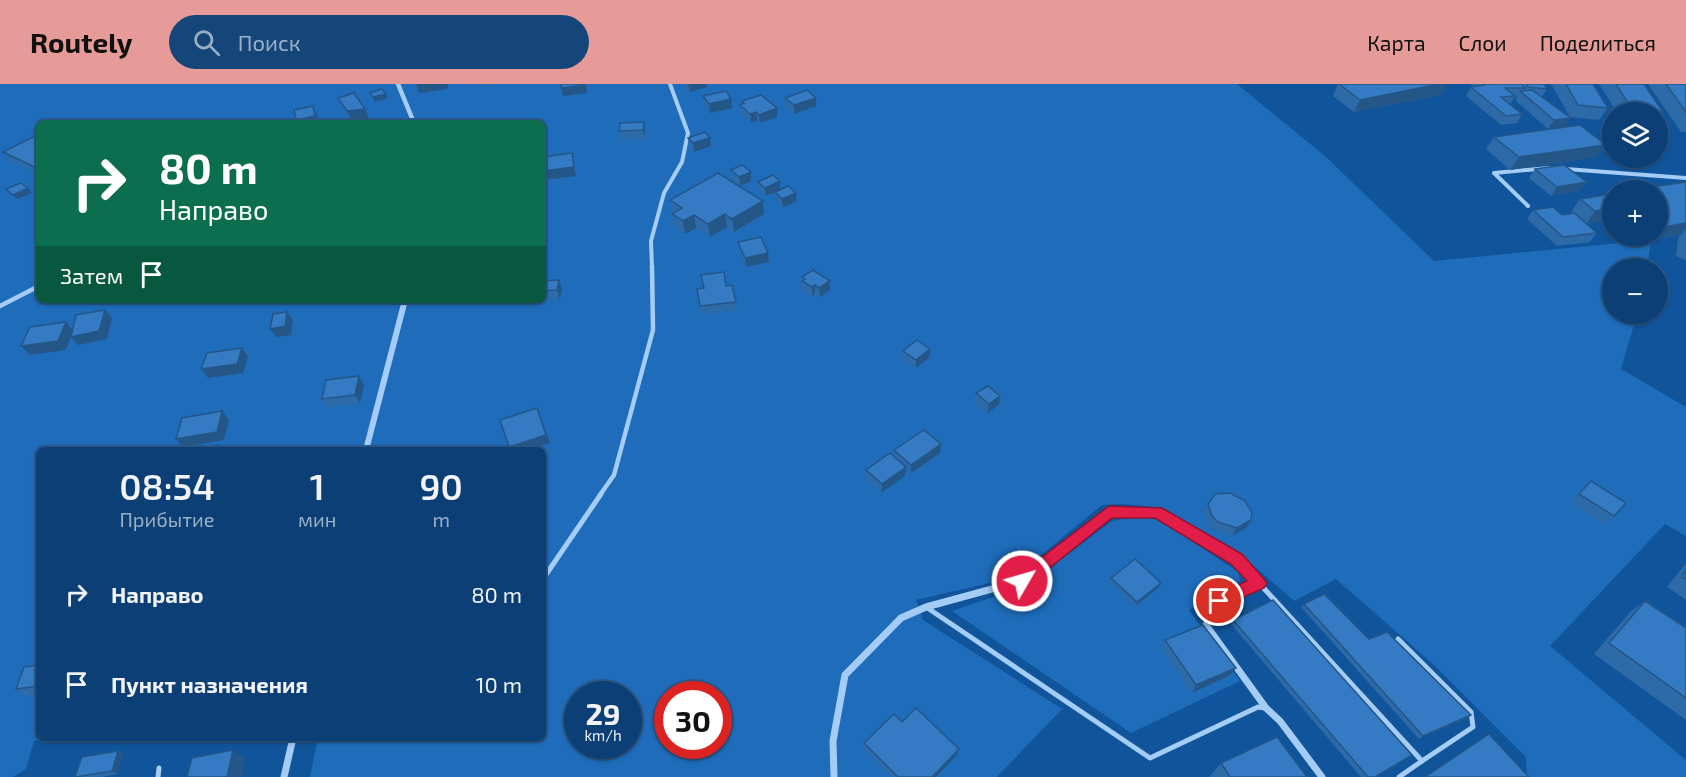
<!DOCTYPE html>
<html lang="ru">
<meta charset="utf-8">
<style>
body{margin:0;font-family:"Exo 2",sans-serif;background:#15467a;color:#f1f3f6;height:100vh;display:flex;flex-direction:column;font-size:22px;white-space:nowrap}
*{box-sizing:border-box;margin:0}
p{font-size:20px;color:#9aafc5}
.icon{flex:none;width:33px;height:33px;fill:none;stroke:currentColor;stroke-width:2;stroke-linecap:round;stroke-linejoin:round}
.map{position:relative;flex:1;overflow:hidden}
.details{position:absolute;left:36px;top:363px;width:510px;height:294px;display:flex;flex-direction:column;background:#0c3f75;border-radius:9px;box-shadow:0 2px 4px #0004,0 0 0 2px #2c5887}
.details>*{flex:none}
.guide{position:absolute;left:36px;top:36px;width:510px;height:183px;border-radius:9px;box-shadow:0 2px 4px #0004,0 0 0 2px #2c5887;background:#0b6e4f;color:#fff;overflow:hidden}
.fabs{position:absolute;left:1602px;top:18px;display:grid;gap:12px}
.fabs a{display:grid;place-items:center;width:66px;height:66px;border-radius:50%;background:#0c3f75;box-shadow:0 2px 4px #0004,0 0 0 2px #2c5887;font-size:30px}
.speed{position:absolute;left:564px;top:597px;display:flex;gap:12px;font-size:30px;font-weight:700;text-align:center}
.speed>*{display:grid;place-content:center;width:78px;height:78px;border-radius:50%;background:#0c3f75;box-shadow:0 2px 4px #0004,0 0 0 2px #2c5887;line-height:1}
.speed small{font-size:15px;font-weight:400}
.speed .limit{border:9px solid #d22;background:#fff;color:#111}
.pin{position:absolute;display:grid;place-items:center;width:51px;height:51px;color:#fff;margin:-26px;border:3px solid #fff;border-radius:50%;box-shadow:0 2px 6px #0007}
.me{position:absolute;width:66px;margin:-33px;rotate:52deg;stroke-linejoin:round;filter:drop-shadow(0 0 4px #0008)}
.turn{display:flex;align-items:center;gap:21px;height:126px;padding:0 24px;font-size:27px}
.turn .icon{width:78px;height:78px;stroke-width:2.5}
.turn b{display:block;font-size:42px;line-height:51px}
.then{display:flex;align-items:center;height:57px;padding:0 24px;background:#0003;gap:12px;font-size:22px}
.eta{display:flex;justify-content:space-evenly;align-items:center;height:102px;text-align:center}
.eta b{font-size:36px;font-weight:600;line-height:42px}
ul{padding:0;list-style:none}
li{display:flex;align-items:center;gap:18px;height:90px;padding:0 24px}
li div{flex:1}
li b{display:block;font-size:22px}
li em{font-style:normal}
header{display:flex;align-items:center;gap:36px;box-sizing:border-box;height:84px;padding:0 30px;background:#e69b98;color:#111}
header strong{font-size:28px}
nav{display:flex;gap:33px;margin-inline-start:auto;font-size:21px}
.search{width:420px;height:54px;background:#15467a;display:flex;align-items:center;gap:15px;box-sizing:border-box;padding:0 21px;border-radius:33px;color:#9aafc5;font-size:22px}
.map>svg:first-child{display:block}
.green{fill:#1e6cba;fill-rule:evenodd}
.lines{fill:none;stroke-linecap:round;stroke-linejoin:round}
.service-far2{stroke:#a4ccf5;stroke-width:4}
.service-far1{stroke:#a4ccf5;stroke-width:4.5}
.service{stroke:#a4ccf5;stroke-width:5}
.minor-far2{stroke:#a4ccf5;stroke-width:4.5}
.minor-far1{stroke:#a4ccf5;stroke-width:6}
.minor{stroke:#a4ccf5;stroke-width:7}
.wall{fill:#2d6aa8}
.shaded-wall{fill:#245688}
.building{fill:#347bc3;stroke:#245688;stroke-width:1.5}
.route{fill:#e11d48;stroke:#92132f;stroke-width:1.5}
</style>
<header>
<strong>Routely</strong>
<div class="search"><svg class="icon" aria-label="search" viewBox="0 0 24 24"><circle cx="10" cy="10" r="6"/><path d="M15 15l6 6"/></svg>Поиск</div>
<nav><a>Карта</a><a>Слои</a><a>Поделиться</a></nav>
</header>
<div class="map">
<svg width="1686" height="693" viewBox="0 0 1686 693">
<rect width="100%" height="100%" fill="#10549c"/>
<g class="green">
<path d="M0,0H1237L1325,72L1434,177L1651,156L1647,184H1612V230H1637L1621,285L1686,323V452L1665,440L1550,562L1686,676V693H1527L1526,673L1434,581L1336,495L1294,517L1239,469L1154,423L1123,420L1102,421L1019,489L998,497L916,516L923,536L1062,625L997,693H310L318,654H543V366H39V654H53L34,657L26,685L13,693H0ZM39,39H543V216H39ZM578,610H628V662H578ZM668,610H718V662H668Z"/>
<polygon points="1137,432 1160,436 1238,488 1240,497 1189,526 1240,597 1131,649 952,527 1028,501 1112,437"/>
</g>
<g class="lines">
<g class="service-far2">
<polyline points="1566,85 1686,94"/>
<polyline points="1528,122 1494,89 1549,84"/>
<polyline points="652,184 651,157 664,109 682,78 688,49 670,0"/>
</g>
<g class="service-far1">
<polyline points="0,222 39,202"/>
<polyline points="600,411 614,391 653,246 652,182"/>
</g>
<g class="service">
<polyline points="543,495 601,410"/>
<polyline points="1259,499 1422,677 1399,693"/>
<polyline points="926,523 1150,674 1258,623 1265,624"/>
<polyline points="1398,555 1471,628 1473,643 1422,677"/>
<polyline points="158,693 159,684"/>
</g>
<polyline class="minor-far2" points="398,0 414,39"/>
<polyline class="minor-far1" points="366,366 405,216"/>
<g class="minor">
<polyline points="284,693 293,654"/>
<polyline points="834,693 833,657 845,591 901,534 926,523 1021,497 1109,428 1157,428 1236,475 1259,499 1219,517 1206,541 1266,624 1280,637 1322,693"/>
</g>
</g>
<g class="wall">
<polygon points="473,0 501,0 473,2"/>
<polygon points="683,0 707,0 707,3 690,8"/>
<polygon points="1338,0 1446,0 1441,11 1354,28 1333,12"/>
<polygon points="1471,0 1544,0 1547,5 1542,13 1570,33 1551,0 1593,0 1608,24 1599,36 1570,33 1548,45 1515,16 1517,13 1515,13 1510,20 1522,30 1517,39 1501,41 1466,12 1471,3 1473,3"/>
<polygon points="1599,0 1644,0 1663,28 1658,35 1658,28 1617,28"/>
<polygon points="1648,0 1686,0 1686,48 1681,48"/>
<polygon points="703,12 732,24 710,29 705,21"/>
<polygon points="338,14 369,34 351,36 342,22"/>
<polygon points="785,14 816,14 816,22 794,30 786,22"/>
<polygon points="742,17 777,24 777,33 760,39 757,37 751,38 741,29 740,21 742,20"/>
<polygon points="620,39 645,46 645,54 621,56 619,47"/>
<polygon points="39,50 39,91 10,77 3,68"/>
<polygon points="1494,53 1606,61 1597,73 1510,86 1486,65"/>
<polygon points="688,54 711,62 694,68 689,62"/>
<polygon points="1535,85 1580,107 1551,112 1529,94"/>
<polygon points="731,86 751,97 740,102 732,95"/>
<polygon points="758,98 780,106 796,118 783,123 775,117 775,108 766,112 759,106"/>
<polygon points="1686,98 1686,176 1676,172 1678,154 1681,151 1647,156 1641,152 1658,152 1658,106"/>
<polygon points="1612,110 1612,135 1586,140 1597,149 1590,158 1557,162 1527,135 1533,126 1562,131 1573,130 1571,128 1580,115"/>
<polygon points="670,116 764,130 734,148 727,143 710,153 696,144 685,150 674,142 672,130 673,129"/>
<polygon points="738,158 768,169 769,178 746,183 739,167"/>
<polygon points="802,193 830,197 830,206 820,213 815,210 812,212 802,206"/>
<polygon points="543,197 562,205 560,215 543,216"/>
<polygon points="726,202 736,218 737,226 701,231 697,205"/>
<polygon points="930,265 929,274 916,284 902,275 903,267"/>
<polygon points="364,301 360,319 327,324 322,315"/>
<polygon points="976,309 999,321 987,329 974,318"/>
<polygon points="941,360 940,369 911,389 906,385 905,392 881,409 866,394 866,386 894,372 894,366"/>
<polygon points="1591,397 1614,432 1605,440 1570,418"/>
<polygon points="1208,420 1251,436 1246,444 1232,452 1214,446 1208,441 1203,428"/>
<polygon points="1686,479 1686,516 1667,503"/>
<polygon points="1111,494 1161,499 1159,503 1136,522 1110,498"/>
<polygon points="1645,517 1686,544 1686,636 1594,570 1630,528"/>
<polygon points="1304,520 1369,555 1467,634 1419,655 1301,523"/>
<polygon points="1233,536 1412,671 1377,693 1361,693 1231,540"/>
<polygon points="1165,556 1236,584 1230,591 1192,609 1161,564"/>
<polygon points="39,581 39,611 27,612 16,605"/>
<polygon points="902,638 959,665 957,671 936,693 891,693 864,665 864,659"/>
<polygon points="118,667 123,670 117,690 102,693 75,693"/>
<polygon points="1221,679 1307,693 1209,693"/>
</g>
<g class="shaded-wall">
<polygon points="416,0 448,0 448,5 419,9"/>
<polygon points="586,0 587,9 563,12 561,4"/>
<polygon points="688,0 707,0 707,3 690,8"/>
<polygon points="1439,0 1446,0 1441,11 1354,28 1360,16"/>
<polygon points="386,10 387,14 375,18 373,13"/>
<polygon points="816,14 816,22 794,30 794,21"/>
<polygon points="731,15 732,24 710,29 709,20"/>
<polygon points="313,22 317,31 319,39 297,39 296,36"/>
<polygon points="777,24 777,33 760,39 759,31"/>
<polygon points="365,25 369,34 351,36 347,27"/>
<polygon points="756,28 757,37 751,38 750,30"/>
<polygon points="1571,34 1565,43 1548,45 1554,36"/>
<polygon points="644,38 645,46 645,54 643,46"/>
<polygon points="710,54 711,62 694,68 693,59"/>
<polygon points="1606,61 1597,73 1510,86 1519,73"/>
<polygon points="572,69 576,92 543,96 543,87"/>
<polygon points="751,88 751,97 740,102 739,93"/>
<polygon points="780,97 780,106 766,112 765,104"/>
<polygon points="1587,98 1580,107 1551,112 1557,103"/>
<polygon points="28,104 32,109 17,115 13,111"/>
<polygon points="796,109 796,118 783,123 782,115"/>
<polygon points="763,117 764,130 734,148 732,135"/>
<polygon points="1612,124 1612,135 1586,140 1595,127"/>
<polygon points="725,130 727,143 710,153 708,140"/>
<polygon points="694,131 696,144 685,150 683,137"/>
<polygon points="1686,139 1686,145 1681,151 1647,156 1651,152 1658,152 1658,144"/>
<polygon points="768,169 769,178 746,183 745,174"/>
<polygon points="559,196 562,205 560,215 557,206"/>
<polygon points="830,197 830,206 820,213 819,204"/>
<polygon points="815,201 815,210 812,212 812,203"/>
<polygon points="105,226 112,234 107,255 78,261 71,253 66,266 30,271 21,262 66,238 73,247"/>
<polygon points="287,228 293,236 291,251 276,253 270,245"/>
<polygon points="242,264 248,273 243,289 208,294 201,285"/>
<polygon points="930,265 929,274 916,284 916,276"/>
<polygon points="359,292 364,301 360,319 355,311"/>
<polygon points="1000,312 999,321 987,329 989,320"/>
<polygon points="537,324 550,359 530,366 510,366 509,363"/>
<polygon points="222,327 229,336 224,356 183,363 176,355"/>
<polygon points="941,360 940,369 911,389 911,381"/>
<polygon points="220,361 224,366 218,366"/>
<polygon points="906,383 905,392 881,409 882,400"/>
<polygon points="1251,436 1246,444 1232,452 1237,444"/>
<polygon points="1161,499 1159,503 1136,522 1137,518"/>
<polygon points="1236,584 1230,591 1192,609 1196,601"/>
<polygon points="1471,631 1467,634 1419,655 1423,652"/>
<polygon points="959,665 957,671 936,693 932,693"/>
<polygon points="233,666 245,675 242,693 227,693"/>
<polygon points="118,667 123,670 117,690 112,687"/>
</g>
<g class="building">
<polygon points="561,0 585,0 585,1 561,4"/>
<polygon points="1339,0 1439,0 1360,16"/>
<polygon points="1483,0 1521,0 1525,4 1505,4 1515,12 1501,13 1522,30 1506,32 1471,3 1484,1"/>
<polygon points="1527,0 1544,0 1547,5 1528,3"/>
<polygon points="1566,0 1593,0 1608,24 1578,21"/>
<polygon points="1616,0 1644,0 1663,28 1631,24"/>
<polygon points="1666,0 1686,0 1686,28"/>
<polygon points="382,5 386,10 373,13 370,9"/>
<polygon points="807,6 816,14 794,21 785,14"/>
<polygon points="1532,6 1571,34 1554,36 1520,7"/>
<polygon points="726,7 731,15 709,20 703,12"/>
<polygon points="354,9 365,25 347,27 338,14"/>
<polygon points="761,11 777,24 759,31 756,28 750,30 740,21 744,19 742,17"/>
<polygon points="313,22 315,32 296,36 294,26"/>
<polygon points="644,38 643,46 619,47 620,39"/>
<polygon points="1580,41 1606,61 1519,73 1494,53"/>
<polygon points="705,48 710,54 693,59 688,54"/>
<polygon points="39,50 39,65 36,67 39,68 39,85 3,68"/>
<polygon points="572,69 574,83 543,87 543,73"/>
<polygon points="742,81 751,88 739,93 731,86"/>
<polygon points="1564,81 1587,98 1557,103 1535,85"/>
<polygon points="718,89 763,117 732,135 725,130 708,140 694,131 683,137 672,130 682,124 670,116"/>
<polygon points="773,91 780,97 765,104 758,98"/>
<polygon points="1686,98 1686,139 1658,144 1658,106 1633,106"/>
<polygon points="21,99 28,104 13,111 6,105"/>
<polygon points="788,102 796,109 782,115 775,108"/>
<polygon points="1612,110 1612,124 1595,127 1580,115"/>
<polygon points="1553,123 1562,131 1574,129 1597,149 1563,153 1533,126"/>
<polygon points="761,153 768,169 745,174 738,158"/>
<polygon points="813,186 830,197 819,204 815,201 812,203 802,197 805,195 802,193"/>
<polygon points="724,188 726,202 732,201 736,218 700,222 697,205 704,204 701,191"/>
<polygon points="559,196 557,206 543,207 543,197"/>
<polygon points="105,226 99,247 71,253 76,231"/>
<polygon points="287,228 285,242 270,245 273,230"/>
<polygon points="66,238 58,257 21,262 30,243"/>
<polygon points="917,256 930,265 916,276 903,267"/>
<polygon points="242,264 237,280 201,285 207,269"/>
<polygon points="359,292 355,311 322,315 326,296"/>
<polygon points="988,302 1000,312 989,320 976,309"/>
<polygon points="537,324 546,351 509,363 500,336"/>
<polygon points="222,327 217,348 176,355 182,334"/>
<polygon points="924,346 941,360 911,381 894,366"/>
<polygon points="220,361 218,366 178,366 178,365"/>
<polygon points="890,369 906,383 882,400 866,386"/>
<polygon points="1591,397 1626,419 1614,432 1579,410"/>
<polygon points="1230,409 1245,417 1252,429 1251,436 1237,444 1218,438 1212,432 1208,420 1215,410"/>
<polygon points="1135,475 1161,499 1137,518 1111,494"/>
<polygon points="1686,487 1686,495 1682,492"/>
<polygon points="1324,510 1369,555 1387,548 1471,631 1423,652 1304,520"/>
<polygon points="1273,516 1412,671 1375,693 1368,693 1233,536"/>
<polygon points="1645,517 1686,544 1686,614 1609,559"/>
<polygon points="1203,541 1236,584 1196,601 1165,556"/>
<polygon points="39,581 39,602 16,605 24,583"/>
<polygon points="916,624 959,665 932,693 898,693 864,659 894,630 902,638"/>
<polygon points="1489,650 1529,693 1425,693"/>
<polygon points="1277,653 1307,693 1230,693 1221,679"/>
<polygon points="233,666 227,693 187,693 192,674"/>
<polygon points="118,667 112,687 75,693 82,673"/>
</g>
<polygon class="route" points="1109,422 1162,424 1242,470 1264,495 1267,499 1264,504 1219,524 1214,522 1211,517 1214,512 1247,497 1231,480 1155,434 1112,434 1027,502 1016,502 1014,497 1016,493"/>
</svg>
<div class="fabs">
<a><svg class="icon" aria-label="layers" viewBox="0 0 24 24"><path d="M12 4l9 5-9 5-9-5zM3 14l9 5 9-5"/></svg></a>
<a>+</a>
<a>−</a>
</div>
<div class="speed"><div>29<small>km/h</small></div><div class="limit">30</div></div>
<div class="pin" style="left:1219px;top:517px;background:#d93025"><svg class="icon" aria-label="arrive" viewBox="0 0 24 24"><path d="M6 21V4h12l-3 4 3 4H6"/></svg></div>
<svg class="me" style="left:1022px;top:497px" viewBox="-20 -20 40 40"><circle r="17" fill="#e11d48" stroke="#fff" stroke-width="3"/><path d="M0-11L8 9 0 5-8 9z" fill="#fff"/></svg>
<div class="guide">
<div class="turn"><svg class="icon" aria-label="right" viewBox="0 0 24 24"><path d="M7 20v-9h11M14 6l5 5-5 5"/></svg><div><b>80 m</b>Направо</div></div>
<div class="then">Затем<svg class="icon" aria-label="arrive" viewBox="0 0 24 24"><path d="M6 21V4h12l-3 4 3 4H6"/></svg></div>
</div>
<section class="details">
<div class="eta">
<div><b>08:54</b><p>Прибытие</p></div>
<div><b>1</b><p>мин</p></div>
<div><b>90</b><p>m</p></div>
</div>
<ul>
<li><svg class="icon" aria-label="right" viewBox="0 0 24 24"><path d="M7 20v-9h11M14 6l5 5-5 5"/></svg><div><b>Направо</b></div><em>80 m</em></li>
<li><svg class="icon" aria-label="arrive" viewBox="0 0 24 24"><path d="M6 21V4h12l-3 4 3 4H6"/></svg><div><b>Пункт назначения</b></div><em>10 m</em></li>
</ul>
</section>
</div>
